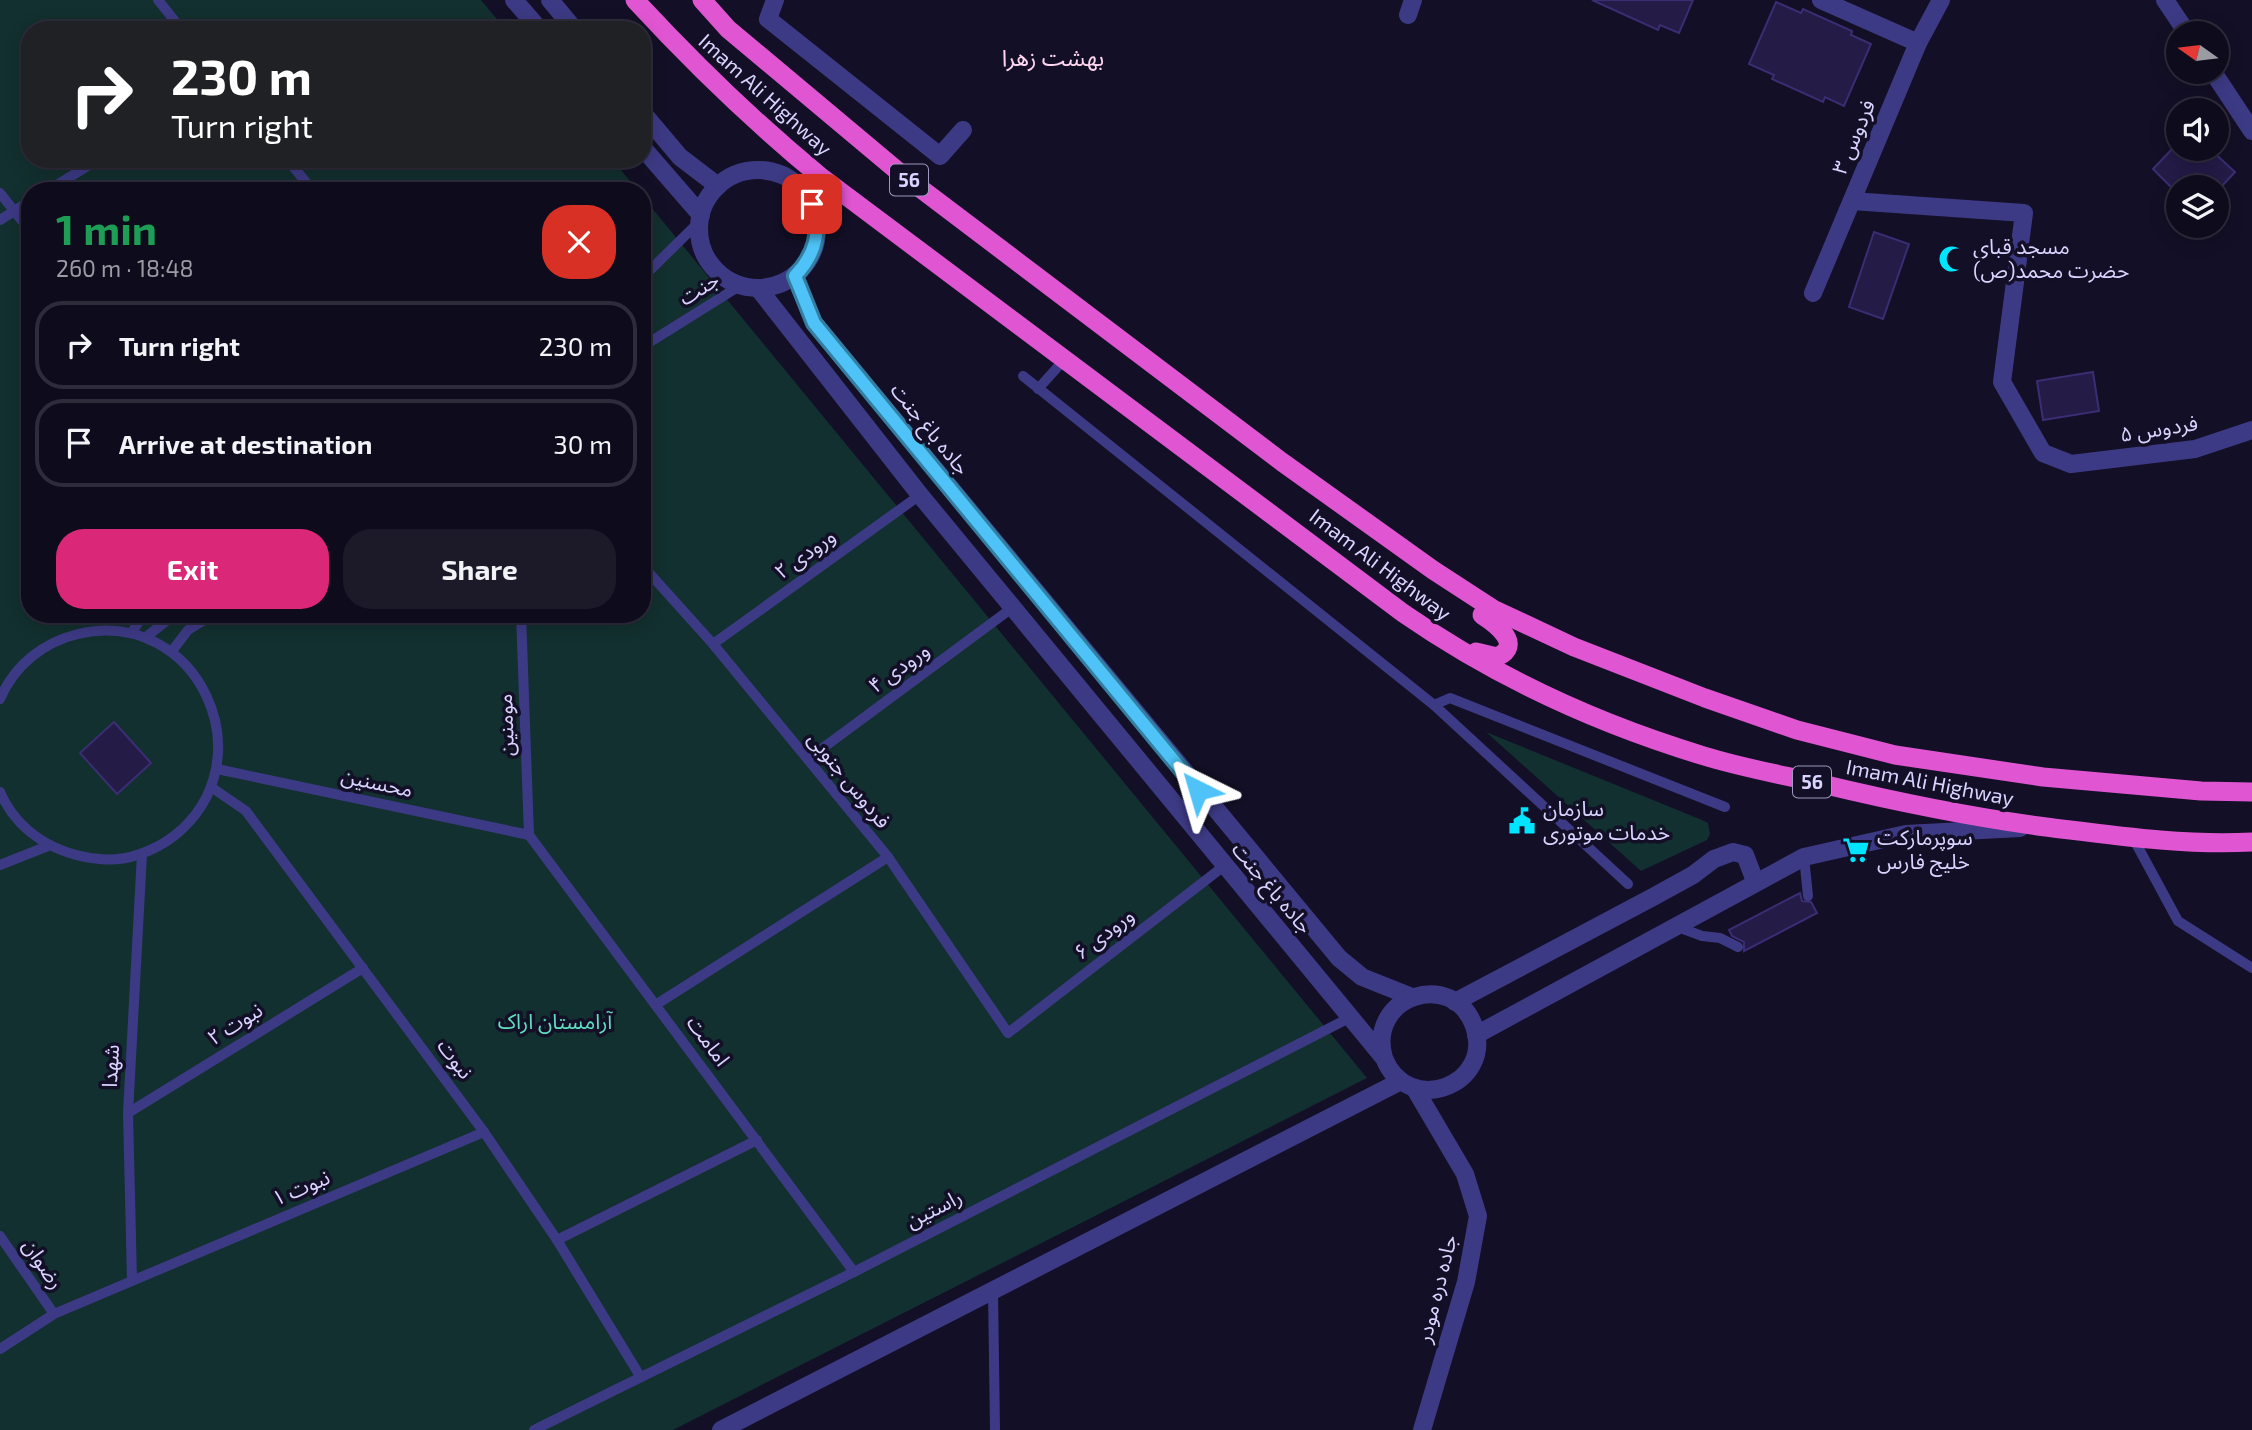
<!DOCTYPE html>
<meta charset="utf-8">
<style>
body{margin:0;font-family:"Exo 2","Noto Sans Arabic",sans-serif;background:#1c1929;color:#f1f3f6;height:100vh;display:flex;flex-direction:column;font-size:26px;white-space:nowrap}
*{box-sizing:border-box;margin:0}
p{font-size:23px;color:#9b9ba3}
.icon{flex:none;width:38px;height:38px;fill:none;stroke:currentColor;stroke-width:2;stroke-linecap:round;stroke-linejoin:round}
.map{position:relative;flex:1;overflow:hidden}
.drawer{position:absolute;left:21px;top:182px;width:630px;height:441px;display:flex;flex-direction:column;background:#0e0b1c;border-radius:28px;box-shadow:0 4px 18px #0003,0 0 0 2px #2e2b3b}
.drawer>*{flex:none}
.guide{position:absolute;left:21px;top:21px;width:630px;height:147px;border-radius:28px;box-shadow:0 4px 18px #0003,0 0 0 2px #2e2b3b;background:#202124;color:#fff;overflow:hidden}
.needle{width:46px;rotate:284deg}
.buttons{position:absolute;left:2166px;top:21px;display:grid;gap:14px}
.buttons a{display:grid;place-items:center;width:63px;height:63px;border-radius:50%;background:#0e0b1c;box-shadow:0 4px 18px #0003,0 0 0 2px #2e2b3b;font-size:35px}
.pin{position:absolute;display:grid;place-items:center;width:60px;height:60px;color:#fff;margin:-30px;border-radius:14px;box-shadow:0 4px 10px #0006}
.me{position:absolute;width:77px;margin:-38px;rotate:320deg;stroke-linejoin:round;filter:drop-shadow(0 0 5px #0008)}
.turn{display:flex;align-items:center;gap:24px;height:147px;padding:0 35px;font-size:32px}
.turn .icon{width:91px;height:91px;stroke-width:2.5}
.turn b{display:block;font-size:49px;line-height:60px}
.round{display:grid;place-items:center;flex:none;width:74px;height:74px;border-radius:28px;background:#1c1929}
.overview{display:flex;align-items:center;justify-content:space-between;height:119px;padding:0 35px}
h1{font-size:42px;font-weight:700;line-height:52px;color:#1e9e55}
.action{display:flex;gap:14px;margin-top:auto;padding:14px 35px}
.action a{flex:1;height:80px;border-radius:28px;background:#db2777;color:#fff;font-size:28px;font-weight:700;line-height:80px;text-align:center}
.action a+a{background:#1c1929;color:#f1f3f6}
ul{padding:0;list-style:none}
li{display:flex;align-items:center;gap:21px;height:88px;margin:0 14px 10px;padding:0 21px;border:4px solid #2e2b3b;border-radius:28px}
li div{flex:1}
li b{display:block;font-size:26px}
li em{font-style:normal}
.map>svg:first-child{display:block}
.green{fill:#12302f}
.building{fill:#241b47;stroke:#3b2d73;stroke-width:2}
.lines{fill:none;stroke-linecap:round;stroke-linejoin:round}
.service{stroke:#3d3a85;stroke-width:10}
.minor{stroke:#3d3a85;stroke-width:18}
.trunk{stroke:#e055d1;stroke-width:19}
.route-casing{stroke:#337fa1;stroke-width:18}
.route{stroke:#4fc3f7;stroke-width:12}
.labels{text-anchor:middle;stroke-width:7;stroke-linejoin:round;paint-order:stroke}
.shield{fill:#130f26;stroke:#9e99be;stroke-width:2}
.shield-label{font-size:19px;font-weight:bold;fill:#d9d4ff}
.street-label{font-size:21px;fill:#d9d4ff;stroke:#130f26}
.poi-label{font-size:21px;fill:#d9d4ff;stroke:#130f26;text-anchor:start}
.park-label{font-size:21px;fill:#5fe0c0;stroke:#130f26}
.neighbourhood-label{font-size:23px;fill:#ffd6f0;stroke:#130f26}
</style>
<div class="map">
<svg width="2252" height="1430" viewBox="0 0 2252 1430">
<rect width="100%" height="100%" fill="#130f26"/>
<g class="green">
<polygon points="0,0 481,0 506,30 30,30 30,159 612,159 638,191 30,191 30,614 642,614 642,196 1367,1078 673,1430 0,1430"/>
<polygon points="1486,732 1702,820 1708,823 1710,834 1707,840 1641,871"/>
</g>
<g class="building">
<polygon points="1592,0 1693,0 1679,33 1660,25 1658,30"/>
<polygon points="1776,2 1801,13 1803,9 1852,31 1851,35 1871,44 1844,106 1825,97 1823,102 1772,79 1774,75 1749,64"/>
<polygon points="2172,149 2210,149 2235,172 2221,187 2171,187 2153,169"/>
<polygon points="1874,232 1909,244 1883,319 1849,307"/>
<polygon points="2093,372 2099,411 2043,420 2037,381"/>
<polygon points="114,722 151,763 117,794 80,753"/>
<polygon points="1800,893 1802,901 1811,902 1817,913 1744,951 1744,942 1732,936 1729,930"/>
</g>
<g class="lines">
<g class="service">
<polyline points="158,0 182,30"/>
<polyline points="287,159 313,191"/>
<polyline points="47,191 99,159"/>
<polyline points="0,193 30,231"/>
<polyline points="0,220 30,201"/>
<polyline points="642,278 700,221"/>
<polyline points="642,347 741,285"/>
<polyline points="1023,376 1434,705 1628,884"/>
<polyline points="1038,389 1063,361"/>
<polyline points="642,565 713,644 888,857 1008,1033 1224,866"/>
<polyline points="521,614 529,835"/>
<polyline points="132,632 144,614"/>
<polyline points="146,637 175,614"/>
<polyline points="713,644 920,495"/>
<polyline points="172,651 188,630 214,614"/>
<path d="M0,699C14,666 43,642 78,634C198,606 269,761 174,836C153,852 125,862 100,859C56,855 18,833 0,792"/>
<polyline points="1434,705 1450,698 1725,807"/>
<polyline points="808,759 1012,608"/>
<polyline points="217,769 529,835"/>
<polyline points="211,787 246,811 484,1132 557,1240 640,1376"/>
<polyline points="529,835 854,1272"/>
<polyline points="2132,836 2178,921 2252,968"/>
<polyline points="1804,857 1808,896"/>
<polyline points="0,865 48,846"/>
<polyline points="1678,927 1702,936 1720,938 1738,947"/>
<polyline points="657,1004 888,857"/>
<polyline points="128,1113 363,968"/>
<polyline points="0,1236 54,1314"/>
<polyline points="557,1240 757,1140"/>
<polyline points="132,1280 128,1113 142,854"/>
<polyline points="993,1290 995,1430"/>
<polyline points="0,1349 54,1314 484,1132"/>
<polyline points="534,1430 854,1272 1349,1018"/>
</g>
<g class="minor">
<polyline points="514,0 540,30"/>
<polyline points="550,0 575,30"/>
<polyline points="775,0 768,19 940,156 963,130"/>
<polyline points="1821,0 1918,43"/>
<polyline points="2165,0 2187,33"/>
<polyline points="1408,15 1413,0"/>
<polyline points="2213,72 2252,131"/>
<polyline points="642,112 680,157 718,186"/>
<polyline points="642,147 701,215"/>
<circle cx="758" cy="229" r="59"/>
<polyline points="1852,201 2024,213 2002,382 2043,453 2071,464 2195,449 2252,430"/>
<polyline points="795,276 814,323 1339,958 1362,977 1412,997"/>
<path d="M758,288L920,495L1384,1058C1408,1118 1495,1085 1474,1026C1453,968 1366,996 1384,1058"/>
<polyline points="1813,293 1918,43 1941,0"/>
<polyline points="1455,1002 1653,897 1693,875 1714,859 1733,852 1745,855 1755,881"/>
<polyline points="1476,1035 1804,857 1906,834 2020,828"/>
<polyline points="1415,1089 1465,1174 1478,1216 1466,1282 1422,1430"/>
<polyline points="721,1430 1401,1081"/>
</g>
<g class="trunk">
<path d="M635,0C694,64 754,122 821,177L1403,613C1494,676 1598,724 1704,756C1743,768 1783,775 1822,784C1897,802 1970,817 2046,827C2111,835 2186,846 2252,842"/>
<polyline points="702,0 728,29 900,173 1282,462 1433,570 1493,609 1574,647 1705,698 1797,730 1895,755 2043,777 2201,791 2252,792"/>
<path d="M1476,652L1497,657C1524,645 1496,624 1482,615"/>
</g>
</g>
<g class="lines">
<g class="route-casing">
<path id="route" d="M812,204C822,232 815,255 795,276L814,323L1198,790"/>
</g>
<use href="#route" class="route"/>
</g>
<defs>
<g id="mosque-bare" transform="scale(2.1)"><path d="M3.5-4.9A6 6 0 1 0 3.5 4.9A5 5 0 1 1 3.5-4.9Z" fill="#00e5ff" stroke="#130f26" stroke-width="2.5" paint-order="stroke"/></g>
<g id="civic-bare" transform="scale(2.1)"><path d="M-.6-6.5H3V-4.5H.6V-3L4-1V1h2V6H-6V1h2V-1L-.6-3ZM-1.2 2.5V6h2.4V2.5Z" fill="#00e5ff" stroke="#130f26" stroke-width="2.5" paint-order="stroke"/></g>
<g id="supermarket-bare" transform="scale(2.1)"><path d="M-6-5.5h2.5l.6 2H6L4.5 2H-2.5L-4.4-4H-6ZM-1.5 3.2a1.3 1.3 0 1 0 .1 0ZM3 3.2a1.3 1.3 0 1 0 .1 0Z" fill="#00e5ff" stroke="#130f26" stroke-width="2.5" paint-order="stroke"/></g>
</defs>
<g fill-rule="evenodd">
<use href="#mosque-bare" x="1952" y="259"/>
<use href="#civic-bare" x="1522" y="821"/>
<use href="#supermarket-bare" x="1856" y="850"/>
</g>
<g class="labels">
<g class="shield">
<rect x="890" y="164.5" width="38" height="31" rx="5"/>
<rect x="1793" y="766.5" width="38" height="31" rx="5"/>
</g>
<g class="shield-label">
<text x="909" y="187">56</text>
<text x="1812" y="789">56</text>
</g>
<g class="street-label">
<text transform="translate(765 95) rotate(42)" y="7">Imam Ali Highway</text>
<text transform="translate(1854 137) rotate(-67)" y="7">فردوس ۳</text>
<text transform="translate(699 289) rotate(-32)" y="7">جنت</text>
<text transform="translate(930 429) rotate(51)" y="7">جاده باغ جنت</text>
<text transform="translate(2159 429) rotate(-9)" y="7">فردوس ۵</text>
<text transform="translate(805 554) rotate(-36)" y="7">ورودی ۲</text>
<text transform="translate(1380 565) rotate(37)" y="7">Imam Ali Highway</text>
<text transform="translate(899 668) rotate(-36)" y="7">ورودی ۴</text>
<text transform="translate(506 725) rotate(-92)" y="7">مومنین</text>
<text transform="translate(849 780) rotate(51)" y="7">فردوس جنوبی</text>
<text transform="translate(377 783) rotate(12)" y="7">محسنین</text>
<text transform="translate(1930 783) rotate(11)" y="7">Imam Ali Highway</text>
<text transform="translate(1272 888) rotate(50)" y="7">جاده باغ جنت</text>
<text transform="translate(1104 934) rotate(-38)" y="7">ورودی ۶</text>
<text transform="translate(235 1024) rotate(-32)" y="7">نبوت ۲</text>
<text transform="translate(708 1041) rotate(54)" y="7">امامت</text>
<text transform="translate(455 1059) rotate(53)" y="7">نبوت</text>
<text transform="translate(111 1066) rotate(-87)" y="7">شهدا</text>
<text transform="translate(301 1188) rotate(-23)" y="7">نبوت ۱</text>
<text transform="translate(934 1209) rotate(-27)" y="7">راستین</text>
<text transform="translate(43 1264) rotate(56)" y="7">رضوان</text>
<text transform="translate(1437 1289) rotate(-76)" y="7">جاده دره مودر</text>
</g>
<g class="poi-label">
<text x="1973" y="254">مسجد قبای<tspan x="1973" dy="24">حضرت محمد‌(ص)</tspan></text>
<text x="1543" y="816">سازمان<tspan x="1543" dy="24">خدمات موتوری</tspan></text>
<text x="1877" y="845">سوپرمارکت<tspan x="1877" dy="24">خلیج فارس</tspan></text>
</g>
<g class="park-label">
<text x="555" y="1029">آرامستان اراک</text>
</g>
<g class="neighbourhood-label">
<text x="1053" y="66">بهشت زهرا</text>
</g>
</g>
</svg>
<div class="buttons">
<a><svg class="needle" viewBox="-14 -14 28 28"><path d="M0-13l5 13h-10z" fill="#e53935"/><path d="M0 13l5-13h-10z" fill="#9b9ba3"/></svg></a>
<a><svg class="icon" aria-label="sound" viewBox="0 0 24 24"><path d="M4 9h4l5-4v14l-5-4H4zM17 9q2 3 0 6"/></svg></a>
<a><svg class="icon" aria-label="layers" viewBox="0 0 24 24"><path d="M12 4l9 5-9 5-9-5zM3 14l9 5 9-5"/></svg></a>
</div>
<div class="pin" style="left:812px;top:204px;background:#d93025"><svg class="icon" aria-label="arrive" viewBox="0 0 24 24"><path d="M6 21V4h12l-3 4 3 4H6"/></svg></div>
<svg class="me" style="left:1198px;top:790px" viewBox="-20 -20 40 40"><path d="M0-17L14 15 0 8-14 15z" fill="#4fc3f7" stroke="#fff" stroke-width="4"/></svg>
<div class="guide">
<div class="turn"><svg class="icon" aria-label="right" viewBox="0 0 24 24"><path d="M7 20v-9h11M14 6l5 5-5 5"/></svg><div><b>230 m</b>Turn right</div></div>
</div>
<section class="drawer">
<div class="overview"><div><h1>1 min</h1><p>260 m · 18:48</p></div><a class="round" style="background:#d93025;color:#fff"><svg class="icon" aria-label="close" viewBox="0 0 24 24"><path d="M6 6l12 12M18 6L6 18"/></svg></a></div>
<ul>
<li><svg class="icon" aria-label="right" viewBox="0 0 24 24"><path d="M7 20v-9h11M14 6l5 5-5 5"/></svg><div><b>Turn right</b></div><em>230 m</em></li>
<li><svg class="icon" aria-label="arrive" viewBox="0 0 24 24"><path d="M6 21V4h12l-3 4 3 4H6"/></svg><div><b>Arrive at destination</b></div><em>30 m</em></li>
</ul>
<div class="action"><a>Exit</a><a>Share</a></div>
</section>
</div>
